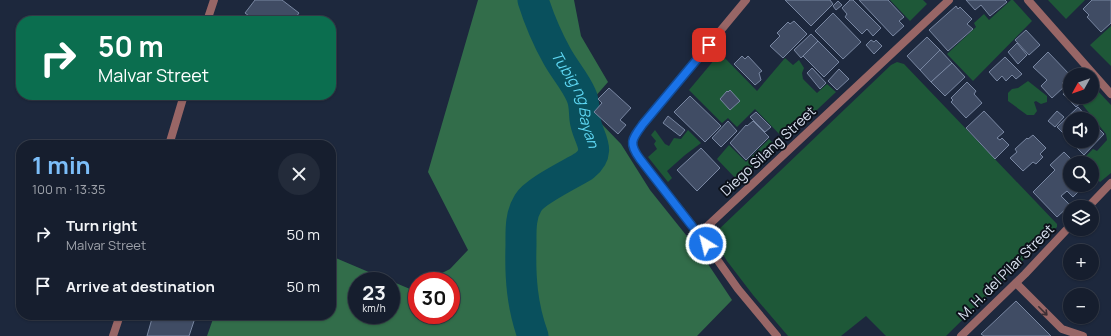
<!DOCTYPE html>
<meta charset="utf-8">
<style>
body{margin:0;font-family:Manrope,sans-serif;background:#232b3a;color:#f1f3f6;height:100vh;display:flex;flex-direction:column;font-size:15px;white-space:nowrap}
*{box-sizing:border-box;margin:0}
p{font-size:13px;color:#9ea2aa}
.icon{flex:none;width:22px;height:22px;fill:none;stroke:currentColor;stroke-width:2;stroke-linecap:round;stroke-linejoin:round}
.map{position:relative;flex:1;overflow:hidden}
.panel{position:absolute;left:16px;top:140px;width:320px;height:180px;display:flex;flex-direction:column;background:#161e2e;border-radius:16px;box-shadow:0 1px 3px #0004,0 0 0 1px #353c4a}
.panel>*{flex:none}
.banner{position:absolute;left:16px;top:16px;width:320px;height:84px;border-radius:16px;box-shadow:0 1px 3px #0004,0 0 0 1px #353c4a;background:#0b6e4f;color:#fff;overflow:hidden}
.needle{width:26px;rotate:230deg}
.fabs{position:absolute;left:1063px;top:68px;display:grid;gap:8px}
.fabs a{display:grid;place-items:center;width:36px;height:36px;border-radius:50%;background:#161e2e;box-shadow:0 1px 3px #0004,0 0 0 1px #353c4a;font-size:20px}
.speed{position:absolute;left:348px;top:272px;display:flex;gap:8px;font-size:20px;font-weight:700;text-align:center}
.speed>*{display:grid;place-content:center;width:52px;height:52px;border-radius:50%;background:#161e2e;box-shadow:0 1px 3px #0004,0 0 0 1px #353c4a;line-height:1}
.speed small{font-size:10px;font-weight:400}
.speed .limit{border:6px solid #d22;background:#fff;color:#111}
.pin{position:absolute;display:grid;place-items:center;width:34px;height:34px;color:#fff;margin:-17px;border-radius:8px;box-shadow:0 2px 6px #0006}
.me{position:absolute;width:44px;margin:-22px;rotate:324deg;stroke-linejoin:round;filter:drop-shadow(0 0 3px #0008)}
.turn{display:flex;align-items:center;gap:14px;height:84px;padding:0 16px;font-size:18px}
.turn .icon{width:52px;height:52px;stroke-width:2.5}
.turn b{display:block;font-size:28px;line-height:34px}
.round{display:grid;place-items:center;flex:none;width:42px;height:42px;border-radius:21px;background:#232b3a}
.headline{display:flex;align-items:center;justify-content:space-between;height:68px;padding:0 16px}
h1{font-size:24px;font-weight:700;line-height:30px;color:#7cbef9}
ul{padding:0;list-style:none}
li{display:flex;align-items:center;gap:12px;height:52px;padding:0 16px}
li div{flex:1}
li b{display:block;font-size:15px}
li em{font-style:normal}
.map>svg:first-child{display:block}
.green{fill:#1e5838}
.forest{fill:#326d4a}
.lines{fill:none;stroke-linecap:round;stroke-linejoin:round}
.river{stroke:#09505d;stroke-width:31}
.building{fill:#404c64;stroke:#7987a2}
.service{stroke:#986666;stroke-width:8}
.minor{stroke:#986666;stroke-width:8}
.tertiary{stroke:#986666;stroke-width:8}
.oneway{stroke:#3d2f35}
.route-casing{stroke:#114b97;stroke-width:10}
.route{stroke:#1a73e8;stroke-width:7}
.labels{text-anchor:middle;stroke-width:4;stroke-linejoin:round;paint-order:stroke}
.street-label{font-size:14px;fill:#d9e1f0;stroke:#0c111a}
.water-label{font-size:15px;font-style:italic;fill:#5ed7f3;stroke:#0c111a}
</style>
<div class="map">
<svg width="1111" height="336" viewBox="0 0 1111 336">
<rect width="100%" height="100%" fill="#1d283d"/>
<g class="green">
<polygon points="890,0 923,0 927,4 910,21"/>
<polygon points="1011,0 1013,0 1032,21 973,81 947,54 976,27 974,23 984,14 989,20"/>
<polygon points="1048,0 1085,0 1066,19"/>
<polygon points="1111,26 1111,66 1090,45"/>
<polygon points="720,53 757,91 785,58 793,65 799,60 804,68 802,73 803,79 817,93 827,84 836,92 785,140 755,109 737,127 728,118 722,123 689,90"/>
<polygon points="897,62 904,64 1057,224 1057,227 946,336 886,336 866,316 841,336 788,336 753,295 727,261 714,240 715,233 891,65"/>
<polygon points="1028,81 1047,96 1047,102 1041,104 1036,101 1034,102 1037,111 1034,115 1027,115 1008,101 1008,93 1012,89 1018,88"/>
<polygon points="1096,89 1111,105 1111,173 1100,182 1092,174 1092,163 1080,162 1093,149 1097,151 1107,140 1106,134 1082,104 1088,97 1092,97 1092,93"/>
<polygon points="655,130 665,144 669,146 674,138 681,139 688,130 701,143 685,155 667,171 672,178 668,182 648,157 657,149 654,144 656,141 651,135"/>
<polygon points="769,139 777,147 739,182 717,159 729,145 746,162"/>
</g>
<polygon class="forest" points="478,0 574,0 581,36 608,82 594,98 598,102 592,110 594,116 621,144 650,190 702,255 732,300 697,336 207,336 213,319 201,315 331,315 331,256 390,281 357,281 357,315 391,315 391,281 410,289 417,286 417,315 451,315 451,281 426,281 450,269 468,250 428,172"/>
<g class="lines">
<path class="river" id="s1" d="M533,0C539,19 547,38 557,56C564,69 575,81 581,95C585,103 584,111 585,119C587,138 604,150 584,166C571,174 535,191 528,203C520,216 521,231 521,245C520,277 522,306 533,336"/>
</g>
<g class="building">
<polygon points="255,0 282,0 299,13 293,21 256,21 245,13"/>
<polygon points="785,0 830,0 833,4 811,26"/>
<polygon points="850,0 853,0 881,28 873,36 867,29 862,34 845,17 847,14 842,8"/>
<polygon points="859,0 888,0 904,17 899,21 904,26 893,36"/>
<polygon points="966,0 1005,0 1007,2 990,16 981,5 975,10"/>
<polygon points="1092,0 1111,0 1111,23 1101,32 1087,17 1089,15 1083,9"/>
<polygon points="838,1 842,5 836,10 833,6"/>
<polygon points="956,6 958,9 960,7 972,19 967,24 973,29 948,51 929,30"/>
<polygon points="833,13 861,42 843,59 815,31"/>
<polygon points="794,21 807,34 783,58 770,46 780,36 777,33 788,22 790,24"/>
<polygon points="1026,30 1040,45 1029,55 1015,40"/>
<polygon points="811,34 818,41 801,58 794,50"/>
<polygon points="927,37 940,50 920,70 907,56"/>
<polygon points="871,40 874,42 876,40 882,46 874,54 866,45"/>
<polygon points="818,41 839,62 824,77 803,56"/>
<polygon points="1017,43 1027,55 1018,64 1008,52"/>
<polygon points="940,50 952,63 931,82 920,70"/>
<polygon points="1048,52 1070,75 1062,83 1065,86 1052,98 1041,86 1047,80 1033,67"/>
<polygon points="742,56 745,59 748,56 762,71 759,73 761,80 755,85 734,64"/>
<polygon points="1005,57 1022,74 1016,79 1012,75 1006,81 1002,76 997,81 989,72"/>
<polygon points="952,63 965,77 945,96 931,82"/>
<polygon points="812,68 826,83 820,89 807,73"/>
<polygon points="839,69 849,79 837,90 828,81"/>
<polygon points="967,82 976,91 974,94 982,103 966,118 951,102 953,100 951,98"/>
<polygon points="1070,86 1070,97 1087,97 1076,107 1063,94"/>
<polygon points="609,88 631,108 620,120 626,125 618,134 594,112 602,103 598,99"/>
<polygon points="730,90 740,101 730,110 720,99 727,91 728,92"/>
<polygon points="690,96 721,126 705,142 674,112"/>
<polygon points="1078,107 1087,117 1085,119 1070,119 1070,133 1066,136 1057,127"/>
<polygon points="984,111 1004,132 997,138 1000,140 1002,138 1009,145 995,159 966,128"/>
<polygon points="1057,111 1064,117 1055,127 1048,121"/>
<polygon points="756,112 771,127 765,132 750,117"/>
<polygon points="668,116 685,130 680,136 663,123"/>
<polygon points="728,121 737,131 721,147 712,138"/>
<polygon points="753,121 769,137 746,160 730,143 746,125 747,126"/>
<polygon points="1095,125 1104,134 1084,155 1074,145 1078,141 1092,141 1092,128"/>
<polygon points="1033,135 1046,148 1040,154 1043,157 1036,164 1033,162 1023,171 1010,158 1017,152 1015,149 1027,138 1028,139"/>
<polygon points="701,148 720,168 697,191 677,170"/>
<polygon points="1064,152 1075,163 1070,163 1070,185 1085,185 1073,197 1067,191 1061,196 1070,205 1057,217 1033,192 1055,170 1050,165"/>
<polygon points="1016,301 1051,336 984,336 981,334"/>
<polygon points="153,315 186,315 195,318 189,336 147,336"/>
</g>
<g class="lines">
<polyline class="service" points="1016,283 1062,329 1083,336"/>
<g class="minor">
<polyline points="207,21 214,0"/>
<polyline points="169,145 184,95"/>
<polyline points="1088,207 1111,183"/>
<path d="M699,234L640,159C628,143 632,139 643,124L746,0"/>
<polyline points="113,336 120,315"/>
<polyline points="777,336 738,289 699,234 949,0"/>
<polyline points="961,336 1025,274 1070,226"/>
</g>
<polyline class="tertiary" points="1028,0 1111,94"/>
</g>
<defs><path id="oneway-shaft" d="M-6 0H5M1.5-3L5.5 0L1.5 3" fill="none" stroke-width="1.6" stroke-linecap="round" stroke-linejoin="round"/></defs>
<use class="oneway" href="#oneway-shaft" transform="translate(1043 311) rotate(45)"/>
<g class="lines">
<g class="route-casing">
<path id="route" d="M706,244L640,159C628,143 632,139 643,124L709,45"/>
</g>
<use href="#route" class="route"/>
</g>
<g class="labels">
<g class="street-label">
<text transform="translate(768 151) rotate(-43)" y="5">Diego Silang Street</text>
<text transform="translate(1006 272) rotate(-45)" y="5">M. H. del Pilar Street</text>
</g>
<g class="water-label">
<text dy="5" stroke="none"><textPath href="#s1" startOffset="109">Tubig ng Bayan</textPath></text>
</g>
</g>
</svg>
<div class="fabs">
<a><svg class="needle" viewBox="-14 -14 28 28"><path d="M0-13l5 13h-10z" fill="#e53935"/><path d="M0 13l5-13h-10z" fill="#9ea2aa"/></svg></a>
<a><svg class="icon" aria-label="sound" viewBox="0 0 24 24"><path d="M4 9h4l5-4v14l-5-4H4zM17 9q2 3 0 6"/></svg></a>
<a><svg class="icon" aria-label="search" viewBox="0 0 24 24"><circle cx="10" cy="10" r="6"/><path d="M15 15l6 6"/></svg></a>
<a><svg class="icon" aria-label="layers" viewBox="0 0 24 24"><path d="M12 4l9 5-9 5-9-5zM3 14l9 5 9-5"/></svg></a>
<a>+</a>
<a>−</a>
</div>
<div class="speed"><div>23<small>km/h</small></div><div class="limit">30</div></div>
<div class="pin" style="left:709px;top:45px;background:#d93025"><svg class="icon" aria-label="arrive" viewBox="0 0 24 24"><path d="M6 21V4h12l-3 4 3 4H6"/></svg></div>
<svg class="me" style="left:706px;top:244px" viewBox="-20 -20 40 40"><circle r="17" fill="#1a73e8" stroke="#fff" stroke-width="3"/><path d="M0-11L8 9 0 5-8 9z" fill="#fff"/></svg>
<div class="banner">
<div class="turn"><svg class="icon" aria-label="right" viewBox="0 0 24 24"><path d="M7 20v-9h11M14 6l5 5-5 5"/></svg><div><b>50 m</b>Malvar Street</div></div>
</div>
<section class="panel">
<div class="headline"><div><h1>1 min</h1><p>100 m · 13:35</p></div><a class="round"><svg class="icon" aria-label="close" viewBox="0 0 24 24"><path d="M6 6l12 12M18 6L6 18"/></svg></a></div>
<ul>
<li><svg class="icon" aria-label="right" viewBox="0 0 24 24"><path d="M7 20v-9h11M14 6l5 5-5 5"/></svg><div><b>Turn right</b><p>Malvar Street</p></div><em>50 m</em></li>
<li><svg class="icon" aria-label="arrive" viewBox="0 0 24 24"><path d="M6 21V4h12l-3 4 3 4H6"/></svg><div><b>Arrive at destination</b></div><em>50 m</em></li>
</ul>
</section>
</div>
